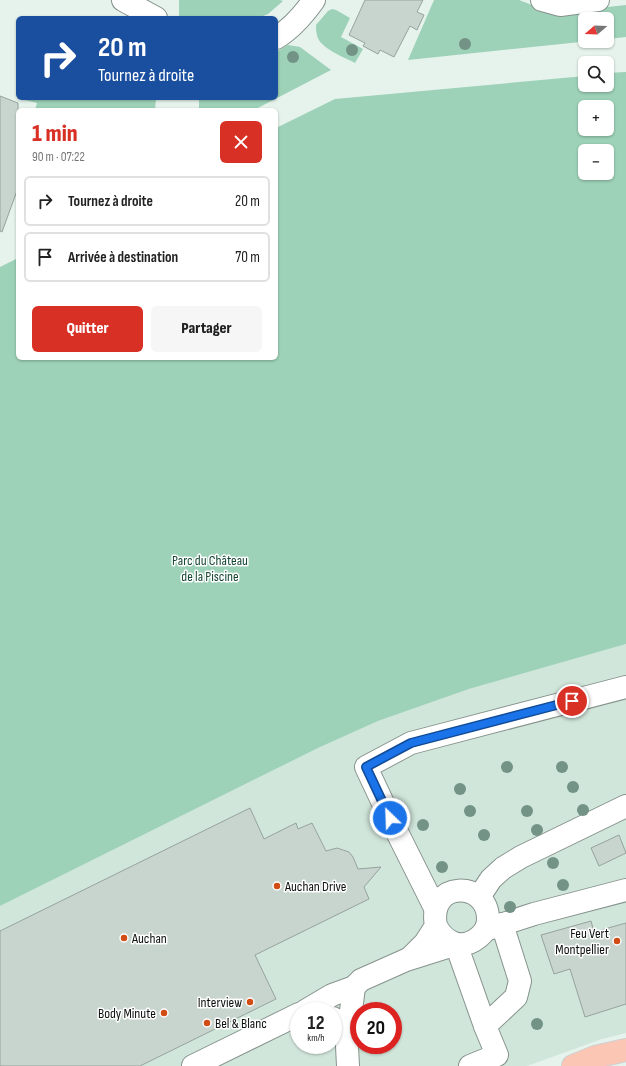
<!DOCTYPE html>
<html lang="fr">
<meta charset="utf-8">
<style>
body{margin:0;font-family:"Sofia Sans Condensed",sans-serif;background:#f6f6f6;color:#222;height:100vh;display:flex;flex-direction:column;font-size:15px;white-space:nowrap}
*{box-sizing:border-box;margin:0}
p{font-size:13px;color:#767676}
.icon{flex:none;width:22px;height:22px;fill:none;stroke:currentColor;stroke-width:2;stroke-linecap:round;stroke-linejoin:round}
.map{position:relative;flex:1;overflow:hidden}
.details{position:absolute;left:16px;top:108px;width:262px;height:252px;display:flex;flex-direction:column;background:#fff;border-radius:6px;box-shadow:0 1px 3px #0004}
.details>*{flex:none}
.banner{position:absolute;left:16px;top:16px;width:262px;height:84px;border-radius:6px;box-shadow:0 1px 3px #0004;background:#1a4fa0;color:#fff;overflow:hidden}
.needle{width:26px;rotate:251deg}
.buttons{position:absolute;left:578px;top:12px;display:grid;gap:8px}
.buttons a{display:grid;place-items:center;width:36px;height:36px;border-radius:6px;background:#fff;box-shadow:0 1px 3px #0004;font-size:20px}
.speed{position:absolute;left:290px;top:1002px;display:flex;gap:8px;font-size:20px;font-weight:700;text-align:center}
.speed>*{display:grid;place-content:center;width:52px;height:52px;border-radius:50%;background:#fff;box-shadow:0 1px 3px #0004;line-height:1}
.speed small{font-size:10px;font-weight:400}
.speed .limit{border:6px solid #d22;background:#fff;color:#111}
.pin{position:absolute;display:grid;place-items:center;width:34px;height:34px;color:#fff;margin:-17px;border:2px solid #fff;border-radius:50%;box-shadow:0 1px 4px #0007}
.me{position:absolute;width:44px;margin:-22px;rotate:336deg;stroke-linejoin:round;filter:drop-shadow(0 0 3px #0008)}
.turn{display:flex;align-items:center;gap:14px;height:84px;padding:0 16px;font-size:18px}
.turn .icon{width:52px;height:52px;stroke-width:2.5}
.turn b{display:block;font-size:28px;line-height:34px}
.round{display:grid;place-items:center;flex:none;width:42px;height:42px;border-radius:6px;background:#f6f6f6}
.head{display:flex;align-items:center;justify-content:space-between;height:68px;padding:0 16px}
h1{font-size:24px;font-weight:800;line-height:30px;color:#d93025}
.cta{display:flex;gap:8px;margin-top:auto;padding:8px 16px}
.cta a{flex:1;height:46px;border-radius:6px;background:#d93025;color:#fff;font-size:16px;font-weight:800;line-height:46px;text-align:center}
.cta a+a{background:#f6f6f6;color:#222}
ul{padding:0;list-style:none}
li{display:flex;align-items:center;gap:12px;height:50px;margin:0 8px 6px;padding:0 8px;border:2px solid #e0e0e0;border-radius:6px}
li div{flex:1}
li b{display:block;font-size:15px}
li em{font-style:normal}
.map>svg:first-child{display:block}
.built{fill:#d1e6db;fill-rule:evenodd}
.green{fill:#9dd1b8;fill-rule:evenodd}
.building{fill:#c8d5ce;stroke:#96a39c}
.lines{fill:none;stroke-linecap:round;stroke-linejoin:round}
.minor-casing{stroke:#86938c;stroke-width:24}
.major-casing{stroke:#cecfcf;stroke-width:24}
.minor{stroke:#fff;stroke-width:22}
.major{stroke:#fcc6b5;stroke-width:22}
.tree{fill:#729385}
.route-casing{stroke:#114b97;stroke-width:10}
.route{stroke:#1a73e8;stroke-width:7}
.poi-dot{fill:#d24c15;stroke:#fff;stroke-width:1.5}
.labels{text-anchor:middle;stroke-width:3;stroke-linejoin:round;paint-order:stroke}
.park-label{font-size:14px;fill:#134431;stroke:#fff}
.poi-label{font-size:14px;fill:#0c100e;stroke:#fff;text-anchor:start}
</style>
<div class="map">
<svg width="626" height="1066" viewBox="0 0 626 1066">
<rect width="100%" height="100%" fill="#e5f3ec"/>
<path class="built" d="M626,644V1033L602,1039L527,1066H0V906L318,748L378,721L469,689ZM299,1011H333V1045H299ZM359,1011H393V1045H359Z"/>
<g class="green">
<polygon points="179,0 280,0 283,1 268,14 258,18 182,18 179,16"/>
<polygon points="434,0 519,0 545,10 560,12 626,5 626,37 607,39 607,19 585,19 585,41 590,41 408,60"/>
<path d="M332,9L336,10L350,18L341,37L363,49L355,63C344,57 319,48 317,35C316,32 316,28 316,25L328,11Z"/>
<polygon points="288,45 300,47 331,70 254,110 199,110 199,98 276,98 276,52"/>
<path d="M626,72V644L469,689L378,721L318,748L0,906V267L18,258V358H276V128L335,99L585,76V85H607V73ZM585,107H607V129H585ZM585,151H607V173H585Z"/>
<polygon points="22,98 156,98 155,110 35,110 37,103 21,99"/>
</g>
<g class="building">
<polygon points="365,0 423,0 417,12 424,15 417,30 410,26 394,57 380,50 378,54 363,46 365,43 349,35"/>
<polygon points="0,96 18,103 18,188 2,232 0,231"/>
<polygon points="250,808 264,839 296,823 298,829 312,823 326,851 337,848 349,852 353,857 358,869 381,867 364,887 369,899 255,955 276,999 140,1066 0,1066 0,931"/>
<polygon points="619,835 626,853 599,866 591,848"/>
<polygon points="591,921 594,932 626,923 626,1004 585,1017 570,969 554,974 541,935"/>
</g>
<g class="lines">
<g class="minor-casing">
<g id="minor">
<polyline points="123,0 156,18"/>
<polyline points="542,0 560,5 598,0"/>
<path d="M276,38C291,29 304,14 314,0"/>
<polyline points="479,897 491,879 503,868 521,857 626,806"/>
<polyline points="435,908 390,818 366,767 411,743 626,687"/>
<polyline points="488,929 534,914 626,890"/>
<path d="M411,957L425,943L436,926C427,880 488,880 488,919C488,926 484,933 479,937C462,951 445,943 436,926"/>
<polyline points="305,1011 332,995 354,987 361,980 406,960 444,948 456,944 485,1026"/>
<polyline points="333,1018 346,1026 348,1066"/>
<polyline points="346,1026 350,1019 354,987"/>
<polyline points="193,1066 299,1014"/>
<polyline points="470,1066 497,1055 485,1026 516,997 520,981 502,924"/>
</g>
</g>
<g class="major-casing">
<polyline id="major" points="573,1066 595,1057 626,1050"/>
</g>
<use href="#minor" class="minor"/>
<use href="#major" class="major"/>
</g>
<g class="tree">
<circle cx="465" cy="44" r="6"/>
<circle cx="352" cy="50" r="6"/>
<circle cx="293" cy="57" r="6"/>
<circle cx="507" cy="767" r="6"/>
<circle cx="562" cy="767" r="6"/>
<circle cx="573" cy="787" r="6"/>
<circle cx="460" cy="789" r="6"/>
<circle cx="583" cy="810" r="6"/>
<circle cx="470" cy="811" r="6"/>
<circle cx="527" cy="811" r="6"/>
<circle cx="423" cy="825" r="6"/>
<circle cx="537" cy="830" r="6"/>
<circle cx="484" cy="835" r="6"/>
<circle cx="553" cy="863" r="6"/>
<circle cx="442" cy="867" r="6"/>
<circle cx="563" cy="885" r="6"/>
<circle cx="510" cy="907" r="6"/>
<circle cx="537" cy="1024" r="6"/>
</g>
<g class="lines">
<g class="route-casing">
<polyline id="route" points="390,818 366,767 411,743 572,701"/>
</g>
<use href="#route" class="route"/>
</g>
<g class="poi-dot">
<circle cx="277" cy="886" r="4"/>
<circle cx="124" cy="938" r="4"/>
<circle cx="617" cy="941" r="4"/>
<circle cx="250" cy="1002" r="4"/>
<circle cx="164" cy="1013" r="4"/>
<circle cx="207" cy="1023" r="4"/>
</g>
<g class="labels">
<g class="park-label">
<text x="210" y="565">Parc du Château<tspan x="210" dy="16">de la Piscine</tspan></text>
</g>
<g class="poi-label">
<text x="285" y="891">Auchan Drive</text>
<text x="609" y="938" text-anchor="end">Feu Vert<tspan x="609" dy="16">Montpellier</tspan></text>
<text x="132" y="943">Auchan</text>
<text x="242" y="1007" text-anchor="end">Interview</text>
<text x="156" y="1018" text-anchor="end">Body Minute</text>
<text x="215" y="1028">Bel &amp; Blanc</text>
</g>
</g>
</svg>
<div class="buttons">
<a><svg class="needle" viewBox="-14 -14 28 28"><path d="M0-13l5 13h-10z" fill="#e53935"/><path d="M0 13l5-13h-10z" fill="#767676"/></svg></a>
<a><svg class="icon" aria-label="search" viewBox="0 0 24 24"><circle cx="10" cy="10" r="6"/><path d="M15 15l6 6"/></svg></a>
<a>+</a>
<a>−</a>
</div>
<div class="speed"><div>12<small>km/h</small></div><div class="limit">20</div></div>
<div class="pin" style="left:572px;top:701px;background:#d93025"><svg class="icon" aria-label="arrive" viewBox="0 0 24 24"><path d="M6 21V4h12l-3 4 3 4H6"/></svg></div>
<svg class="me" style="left:390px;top:818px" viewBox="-20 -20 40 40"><circle r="17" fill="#1a73e8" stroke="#fff" stroke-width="3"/><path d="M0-11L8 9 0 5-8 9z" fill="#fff"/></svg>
<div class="banner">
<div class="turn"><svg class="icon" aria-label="right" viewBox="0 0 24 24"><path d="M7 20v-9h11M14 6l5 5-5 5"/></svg><div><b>20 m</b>Tournez à droite</div></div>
</div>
<section class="details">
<div class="head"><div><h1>1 min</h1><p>90 m · 07:22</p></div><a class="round" style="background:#d93025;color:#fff"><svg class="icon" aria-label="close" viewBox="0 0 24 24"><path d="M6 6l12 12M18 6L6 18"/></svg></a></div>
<ul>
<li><svg class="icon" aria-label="right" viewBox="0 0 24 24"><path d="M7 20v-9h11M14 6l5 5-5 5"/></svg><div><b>Tournez à droite</b></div><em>20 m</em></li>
<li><svg class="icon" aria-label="arrive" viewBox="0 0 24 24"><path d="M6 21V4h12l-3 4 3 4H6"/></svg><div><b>Arrivée à destination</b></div><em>70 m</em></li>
</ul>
<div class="cta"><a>Quitter</a><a>Partager</a></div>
</section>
</div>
